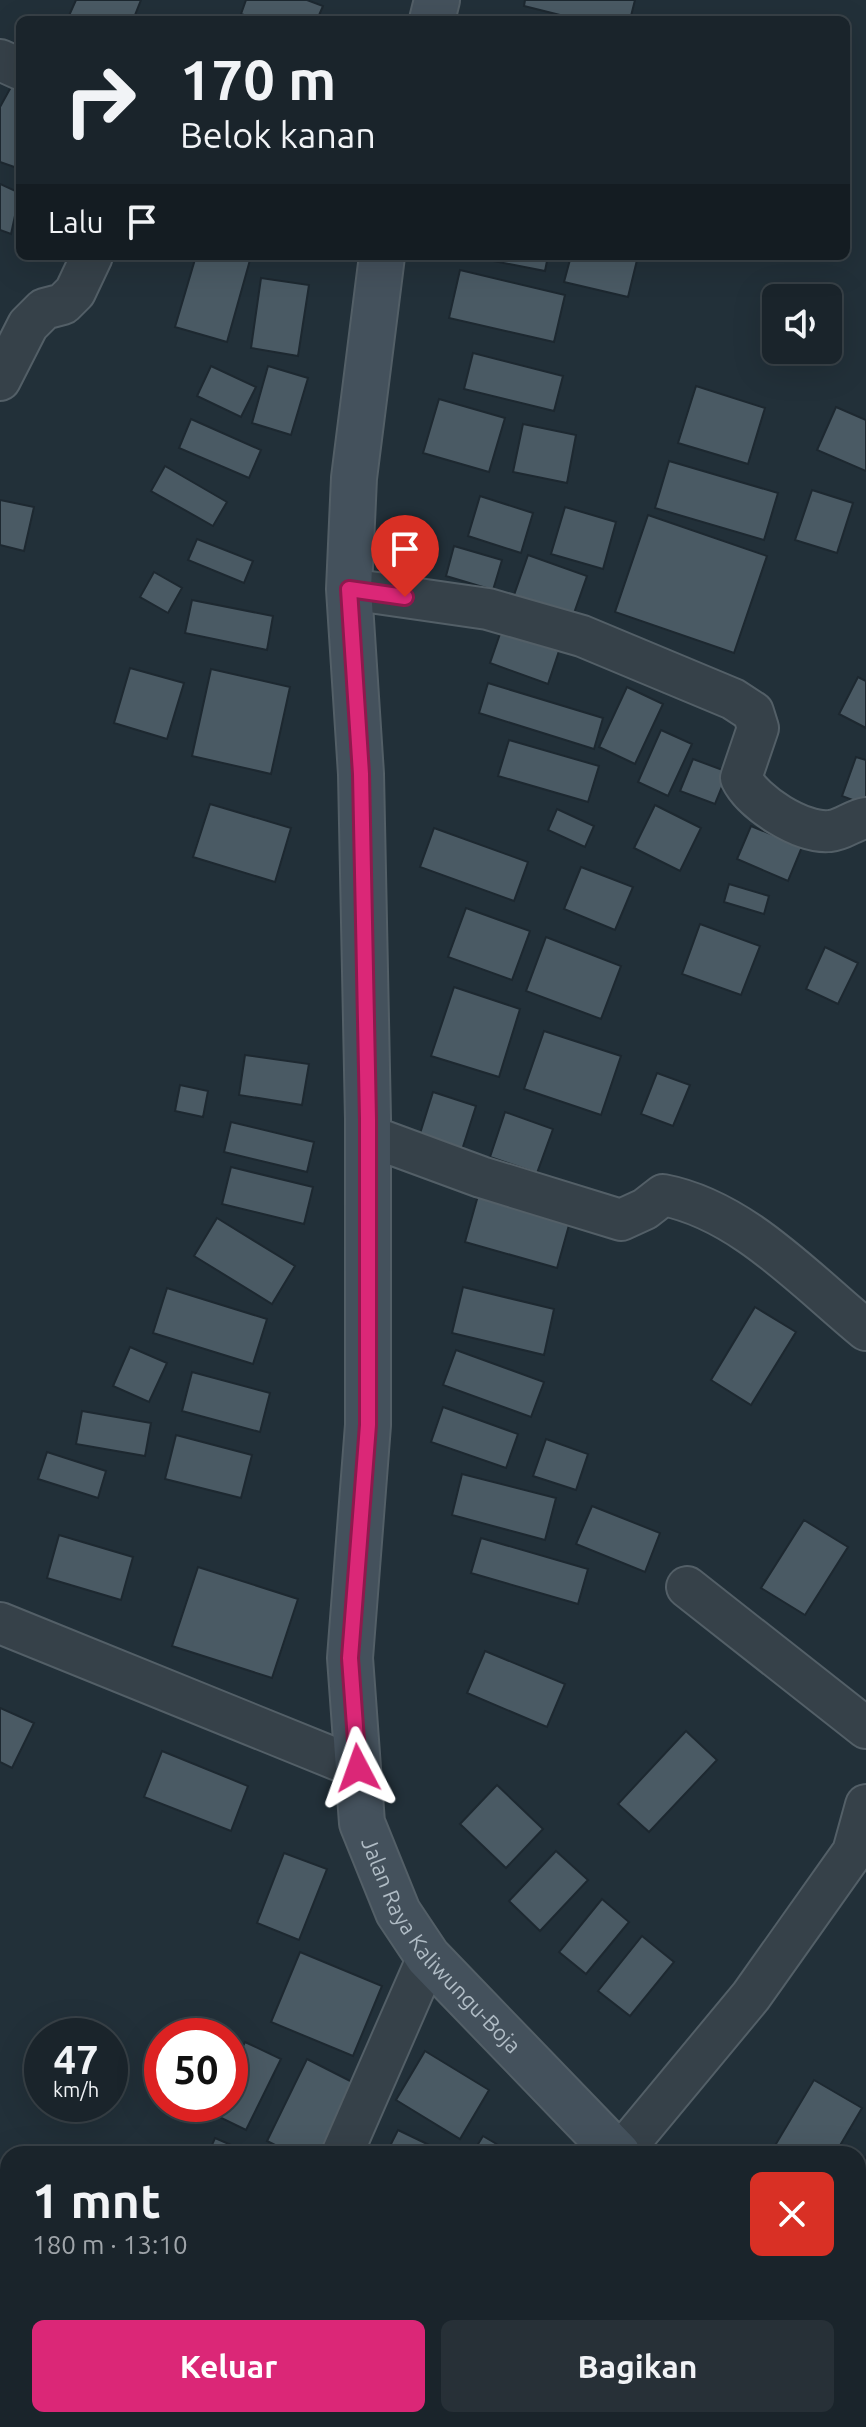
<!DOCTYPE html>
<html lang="id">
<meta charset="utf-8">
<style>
body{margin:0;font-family:Ubuntu,sans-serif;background:#273037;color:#f1f3f6;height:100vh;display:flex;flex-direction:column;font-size:30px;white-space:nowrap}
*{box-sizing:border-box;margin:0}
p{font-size:26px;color:#9fa4a9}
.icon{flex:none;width:44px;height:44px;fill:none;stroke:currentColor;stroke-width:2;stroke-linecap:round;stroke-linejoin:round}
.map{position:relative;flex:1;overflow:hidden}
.details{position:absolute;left:0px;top:2146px;width:866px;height:282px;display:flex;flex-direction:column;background:#1a242b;border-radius:24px 24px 0 0;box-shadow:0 8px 32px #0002,0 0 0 2px #384147}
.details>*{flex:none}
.banner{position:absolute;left:16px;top:16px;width:834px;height:244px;border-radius:12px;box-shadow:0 8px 32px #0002,0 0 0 2px #384147;background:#1a242b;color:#f1f3f6;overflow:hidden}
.fabs{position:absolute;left:762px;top:284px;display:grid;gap:16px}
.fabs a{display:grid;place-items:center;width:80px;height:80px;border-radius:12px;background:#1a242b;box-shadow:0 8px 32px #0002,0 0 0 2px #384147;font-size:40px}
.speed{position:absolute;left:24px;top:2018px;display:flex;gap:16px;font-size:40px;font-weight:700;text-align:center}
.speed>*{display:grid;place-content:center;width:104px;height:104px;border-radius:50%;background:#1a242b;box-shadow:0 8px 32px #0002,0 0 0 2px #384147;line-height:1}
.speed small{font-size:20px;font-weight:400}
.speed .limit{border:12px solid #d22;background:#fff;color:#111}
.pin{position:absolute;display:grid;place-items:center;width:68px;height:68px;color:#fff;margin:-82px -34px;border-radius:50% 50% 50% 0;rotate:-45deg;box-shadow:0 0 8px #0007}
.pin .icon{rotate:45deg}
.me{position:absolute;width:88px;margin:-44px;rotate:356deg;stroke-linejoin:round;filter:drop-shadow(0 0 6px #0008)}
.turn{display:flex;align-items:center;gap:28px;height:168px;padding:0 32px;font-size:36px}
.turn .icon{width:104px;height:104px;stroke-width:2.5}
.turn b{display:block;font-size:56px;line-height:68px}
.then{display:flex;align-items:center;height:76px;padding:0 32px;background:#0003;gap:16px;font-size:30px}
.round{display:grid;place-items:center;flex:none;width:84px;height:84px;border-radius:12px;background:#273037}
.overview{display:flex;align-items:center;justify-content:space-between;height:136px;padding:0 32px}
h1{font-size:48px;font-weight:700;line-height:60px}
.primary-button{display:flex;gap:16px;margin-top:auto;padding:16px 32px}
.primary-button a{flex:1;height:92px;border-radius:12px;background:#db2777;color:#fff;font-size:32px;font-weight:700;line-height:92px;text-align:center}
.primary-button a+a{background:#273037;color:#f1f3f6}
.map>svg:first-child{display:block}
.building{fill:#4a5a64;stroke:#1d2830;stroke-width:2}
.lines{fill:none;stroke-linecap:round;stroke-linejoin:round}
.minor-casing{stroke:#535f67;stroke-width:44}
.secondary-casing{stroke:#535f67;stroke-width:48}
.minor{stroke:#364149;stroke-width:40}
.secondary{stroke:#44515c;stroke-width:44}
.route-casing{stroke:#8e194d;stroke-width:20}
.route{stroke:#db2777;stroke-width:14}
.labels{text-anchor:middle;stroke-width:6;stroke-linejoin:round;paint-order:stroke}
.street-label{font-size:22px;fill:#b0bcc5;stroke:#1b262e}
</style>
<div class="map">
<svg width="866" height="2427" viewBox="0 0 866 2427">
<rect width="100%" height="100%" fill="#223039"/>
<g class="building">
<polygon points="76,0 141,0 133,20 67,20"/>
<polygon points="246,0 307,0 323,6 317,20 259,20 241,14"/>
<polygon points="525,0 635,0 630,20 580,20 524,6"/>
<polygon points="11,87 20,91 20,169 0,162 0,107"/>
<polygon points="0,184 20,193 11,234 0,230"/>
<polygon points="196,256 237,256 250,260 227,342 175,327"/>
<polygon points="468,256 548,256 545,271"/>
<polygon points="571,256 638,256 628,297 564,282"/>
<polygon points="460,270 565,295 554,342 449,318"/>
<polygon points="261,278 309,285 298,356 251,348"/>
<polygon points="473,353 563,376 554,411 464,389"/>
<polygon points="211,366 256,387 241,417 197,396"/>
<polygon points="268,366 308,378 291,435 252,423"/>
<polygon points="696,386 765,408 748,464 678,443"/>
<polygon points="439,399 505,418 489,472 423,453"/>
<polygon points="836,407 866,420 866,471 817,450"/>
<polygon points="191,419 261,450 249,478 179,448"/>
<polygon points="523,424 576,435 567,483 513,472"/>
<polygon points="669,461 778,493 764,540 655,508"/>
<polygon points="165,466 227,502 213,526 151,491"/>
<polygon points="812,490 853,503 837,553 795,540"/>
<polygon points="480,496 533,513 521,553 468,536"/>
<polygon points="0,500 34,507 24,551 0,545"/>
<polygon points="565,507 616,522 603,569 551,554"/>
<polygon points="648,515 767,556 734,653 615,612"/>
<polygon points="197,539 253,561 244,583 188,560"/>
<polygon points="454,546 502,560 493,590 446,576"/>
<polygon points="528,555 587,576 573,616 514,595"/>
<polygon points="154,572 182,588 168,613 140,597"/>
<polygon points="192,600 273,616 267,650 185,633"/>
<polygon points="501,631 559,651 548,684 490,663"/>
<polygon points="130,668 184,683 167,739 114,723"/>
<polygon points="211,669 290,687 271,774 192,756"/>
<polygon points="858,677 866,681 866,728 839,714"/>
<polygon points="488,683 603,718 594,749 479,713"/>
<polygon points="627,687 663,704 635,764 599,747"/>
<polygon points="661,730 692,744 668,796 638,782"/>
<polygon points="509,740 599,766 588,802 498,776"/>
<polygon points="856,757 866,760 866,805 842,796"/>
<polygon points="693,759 728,772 715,804 680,791"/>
<polygon points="210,804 291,828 275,882 193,857"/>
<polygon points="655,805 701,828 680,871 634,848"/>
<polygon points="557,809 594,826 585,847 548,830"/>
<polygon points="751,826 802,847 788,881 737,859"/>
<polygon points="434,828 528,862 514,901 420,867"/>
<polygon points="581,867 633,887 615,930 564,909"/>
<polygon points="729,884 769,896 764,914 724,902"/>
<polygon points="466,908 530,931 512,980 448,957"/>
<polygon points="700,924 760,946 741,995 682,974"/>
<polygon points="546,937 621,966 601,1019 526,991"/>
<polygon points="825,947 858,963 838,1004 806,989"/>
<polygon points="454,987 520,1009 499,1077 431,1056"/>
<polygon points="544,1031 621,1056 601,1115 524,1089"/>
<polygon points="245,1055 309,1064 302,1105 239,1095"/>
<polygon points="657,1073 690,1085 673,1126 641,1114"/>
<polygon points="180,1085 208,1091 203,1117 175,1111"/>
<polygon points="433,1092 476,1106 461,1153 418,1140"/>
<polygon points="505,1112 553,1129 537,1173 490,1157"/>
<polygon points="231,1122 314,1142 307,1172 224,1152"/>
<polygon points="231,1167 313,1187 304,1224 222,1204"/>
<polygon points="479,1192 571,1218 557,1268 465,1242"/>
<polygon points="217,1218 295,1266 272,1304 194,1256"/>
<polygon points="463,1287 554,1309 544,1355 452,1333"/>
<polygon points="167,1288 267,1319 253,1364 153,1333"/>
<polygon points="755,1307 796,1332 751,1405 711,1380"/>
<polygon points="130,1347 167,1363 149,1402 113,1386"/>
<polygon points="456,1350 544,1382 531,1417 443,1385"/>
<polygon points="192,1372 270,1393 260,1432 182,1411"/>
<polygon points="443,1407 518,1434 506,1468 431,1442"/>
<polygon points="82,1411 151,1423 145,1456 76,1444"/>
<polygon points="176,1435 252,1455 241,1498 165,1479"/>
<polygon points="546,1439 588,1454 576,1490 533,1476"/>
<polygon points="47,1452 106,1471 98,1498 38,1479"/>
<polygon points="462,1474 556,1498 545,1540 452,1515"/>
<polygon points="592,1506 660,1533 645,1572 576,1544"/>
<polygon points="804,1520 848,1547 805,1615 761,1588"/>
<polygon points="59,1535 133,1557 121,1600 47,1578"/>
<polygon points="481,1538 588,1569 578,1604 471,1573"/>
<polygon points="198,1567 298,1599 272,1678 172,1646"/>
<polygon points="485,1651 565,1684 547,1727 467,1693"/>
<polygon points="0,1708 34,1723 12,1768 0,1762"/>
<polygon points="686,1731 717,1760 649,1832 618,1804"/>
<polygon points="162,1751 248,1786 231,1831 144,1797"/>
<polygon points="497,1785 543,1829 506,1868 460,1824"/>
<polygon points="556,1851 588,1880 540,1931 509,1901"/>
<polygon points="284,1853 327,1869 299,1940 257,1923"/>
<polygon points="602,1899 629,1922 586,1974 559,1952"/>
<polygon points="642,1936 674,1962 630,2016 598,1991"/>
<polygon points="300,1952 382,1986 353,2056 271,2022"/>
<polygon points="245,2042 281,2059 246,2130 211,2113 215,2104 230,2104 230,2073"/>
<polygon points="425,2051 489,2090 460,2139 396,2100"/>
<polygon points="307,2059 366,2089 333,2154 293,2154 267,2141"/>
<polygon points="814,2080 862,2108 835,2154 770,2154"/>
<polygon points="398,2130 448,2154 387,2152"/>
<polygon points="483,2136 510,2152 508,2154 472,2154"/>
<polygon points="215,2138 252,2154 208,2154"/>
<polygon points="866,2157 866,2215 858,2209 858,2168"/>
<polygon points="240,2420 270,2420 283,2425 237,2427"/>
<polygon points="348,2420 418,2420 412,2427 357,2427"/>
</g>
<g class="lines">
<g class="minor-casing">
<g id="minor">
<polyline points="0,60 20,69"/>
<polyline points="0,380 28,325 44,309 63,304 75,292 92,256"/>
<path d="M349,589L488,609L582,636L733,699L753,712L758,728L741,778C753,803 802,834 830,831C843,830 853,820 866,818"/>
<path d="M367,1135L481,1177L621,1220L645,1209L663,1195C742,1210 805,1280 866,1330"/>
<polyline points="687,1587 866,1728"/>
<polyline points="0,1623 358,1768"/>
<polyline points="342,2154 428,1957"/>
<polyline points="620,2154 751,1996 853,1852 866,1805"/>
<polyline points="214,2427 217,2420"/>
<polyline points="436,2427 442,2420"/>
<polyline points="763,2427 770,2420"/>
</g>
</g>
<g class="secondary-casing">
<g id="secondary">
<polyline points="432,20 437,0"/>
<path id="s1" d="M382,256L354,478L349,589L361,774L368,1119V1425L350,1658L362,1823L398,1912L428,1957L618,2154"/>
<polyline points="858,2338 866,2344"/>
</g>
</g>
<use href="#minor" class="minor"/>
<use href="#secondary" class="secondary"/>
</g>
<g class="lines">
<g class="route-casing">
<polyline id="route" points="358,1768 350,1658 368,1425 368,1119 361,774 349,589 405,597"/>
</g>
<use href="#route" class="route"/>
</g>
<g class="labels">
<g class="street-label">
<text dy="8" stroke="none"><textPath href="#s1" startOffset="1718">Jalan Raya Kaliwungu-Boja</textPath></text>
</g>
</g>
</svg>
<div class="fabs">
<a><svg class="icon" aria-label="sound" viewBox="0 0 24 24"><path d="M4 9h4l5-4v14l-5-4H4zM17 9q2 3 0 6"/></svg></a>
</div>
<div class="speed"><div>47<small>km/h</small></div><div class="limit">50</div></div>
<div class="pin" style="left:405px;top:597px;background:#d93025"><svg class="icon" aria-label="arrive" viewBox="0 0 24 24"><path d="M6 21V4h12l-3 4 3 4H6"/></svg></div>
<svg class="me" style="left:358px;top:1768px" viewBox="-20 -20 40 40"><path d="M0-17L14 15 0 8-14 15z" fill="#db2777" stroke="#fff" stroke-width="4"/></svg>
<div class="banner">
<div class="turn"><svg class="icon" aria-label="right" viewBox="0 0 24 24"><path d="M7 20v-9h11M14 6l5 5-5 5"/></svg><div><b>170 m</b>Belok kanan</div></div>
<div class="then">Lalu<svg class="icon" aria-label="arrive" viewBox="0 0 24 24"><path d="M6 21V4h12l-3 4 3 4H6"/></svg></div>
</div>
<section class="details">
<div class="overview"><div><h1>1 mnt</h1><p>180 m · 13:10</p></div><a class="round" style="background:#d93025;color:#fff"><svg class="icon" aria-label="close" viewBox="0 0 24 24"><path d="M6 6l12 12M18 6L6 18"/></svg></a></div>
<div class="primary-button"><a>Keluar</a><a>Bagikan</a></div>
</section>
</div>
